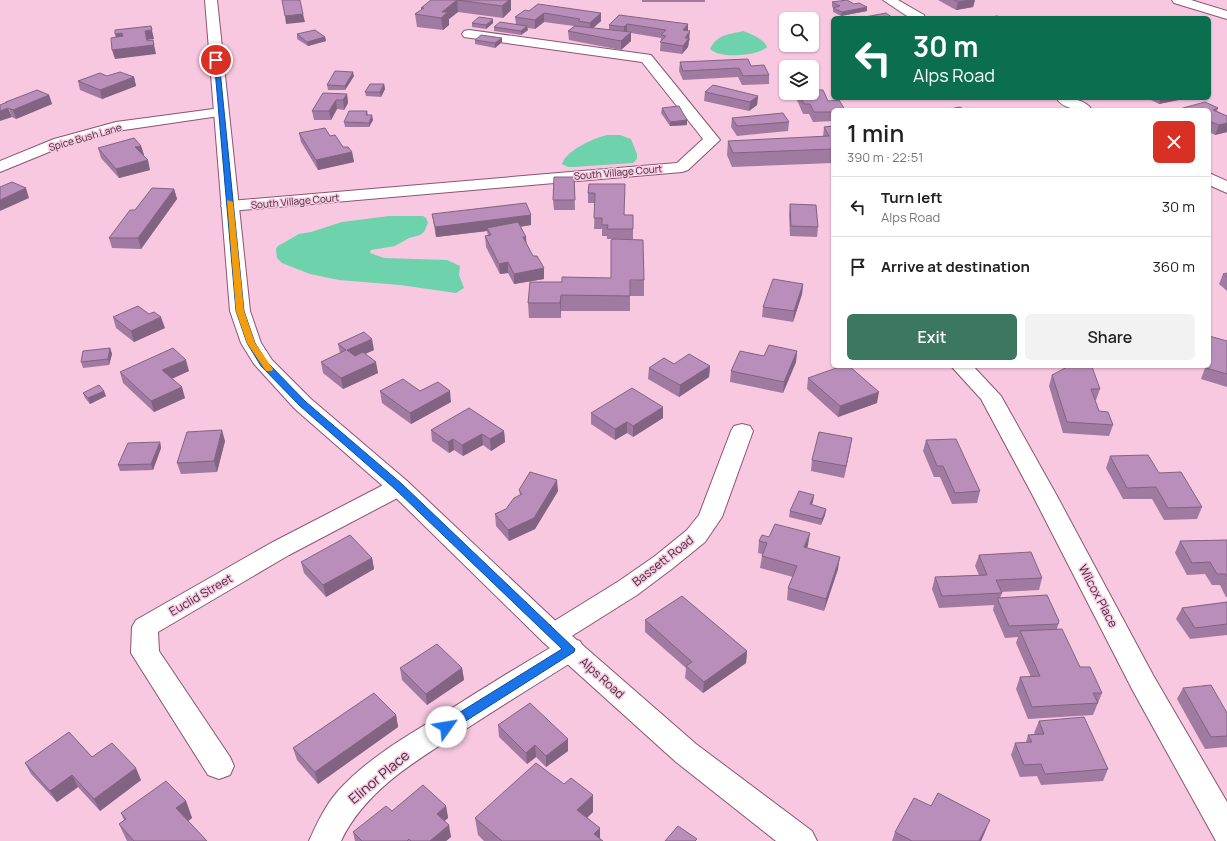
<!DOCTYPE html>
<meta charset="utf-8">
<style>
body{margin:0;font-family:Manrope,sans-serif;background:#f2f2f2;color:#222;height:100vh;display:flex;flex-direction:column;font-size:15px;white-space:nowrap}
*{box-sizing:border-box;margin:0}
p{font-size:13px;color:#767676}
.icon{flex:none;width:22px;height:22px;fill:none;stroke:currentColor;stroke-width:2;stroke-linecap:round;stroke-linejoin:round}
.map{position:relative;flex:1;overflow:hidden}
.panel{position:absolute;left:831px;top:108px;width:380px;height:260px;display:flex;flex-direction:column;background:#fff;border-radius:6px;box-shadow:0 1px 3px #0004}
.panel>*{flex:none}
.banner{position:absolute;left:831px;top:16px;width:380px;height:84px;border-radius:6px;box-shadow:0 1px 3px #0004;background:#0b6e4f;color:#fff;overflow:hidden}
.fabs{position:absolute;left:779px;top:12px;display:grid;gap:8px}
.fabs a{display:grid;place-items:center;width:40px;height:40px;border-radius:6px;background:#fff;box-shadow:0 1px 3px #0004;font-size:20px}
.pin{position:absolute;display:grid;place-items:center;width:34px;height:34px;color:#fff;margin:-17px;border:2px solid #fff;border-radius:50%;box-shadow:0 1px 4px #0007}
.me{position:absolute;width:44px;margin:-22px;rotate:58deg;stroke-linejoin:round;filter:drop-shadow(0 0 3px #0008)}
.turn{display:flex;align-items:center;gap:14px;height:84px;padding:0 16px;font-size:18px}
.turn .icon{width:52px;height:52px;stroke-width:2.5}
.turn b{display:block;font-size:28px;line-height:34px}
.round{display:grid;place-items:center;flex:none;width:42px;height:42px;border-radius:6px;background:#f2f2f2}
.overview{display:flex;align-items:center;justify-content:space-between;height:68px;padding:0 16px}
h1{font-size:24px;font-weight:600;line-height:30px}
.action{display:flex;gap:8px;margin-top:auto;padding:8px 16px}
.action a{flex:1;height:46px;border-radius:6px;background:#3c7760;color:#fff;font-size:16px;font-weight:600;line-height:46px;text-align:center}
.action a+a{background:#f2f2f2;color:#222}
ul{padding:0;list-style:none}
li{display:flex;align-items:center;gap:12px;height:60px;padding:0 16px;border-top:1px solid #e0e0e0}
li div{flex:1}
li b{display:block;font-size:15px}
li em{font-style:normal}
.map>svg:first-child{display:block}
.water{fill:#6ed2ac}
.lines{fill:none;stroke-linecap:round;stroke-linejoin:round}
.minor-casing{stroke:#8a5572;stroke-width:2}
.tertiary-casing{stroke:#8a5572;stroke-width:2}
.minor{fill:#fff;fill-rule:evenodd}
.tertiary{fill:#fff;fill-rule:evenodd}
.wall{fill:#a07aa0}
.shaded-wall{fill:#826382}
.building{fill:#ba8eba;stroke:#826382}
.route{fill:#1a73e8;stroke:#114b97}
.slow{fill:#f59e0b}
.labels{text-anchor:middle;stroke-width:3;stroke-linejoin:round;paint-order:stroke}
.far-street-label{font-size:10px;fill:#432c38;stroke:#f8c7e0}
.street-label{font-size:12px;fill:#432c38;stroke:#f8c7e0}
.near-street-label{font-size:14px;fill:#432c38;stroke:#f8c7e0}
</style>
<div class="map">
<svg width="1227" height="841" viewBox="0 0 1227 841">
<rect width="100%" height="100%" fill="#f8c7e0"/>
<g class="water">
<path d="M743,31C751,34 764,39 767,47C758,56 720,59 710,49C718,34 727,35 743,31Z"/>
<path d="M608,135H620L631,139L637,154V159L633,163L573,167H568L562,164C565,151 595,137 608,135Z"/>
<polygon points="389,216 423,216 426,218 428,223 424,232 420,235 409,238 395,246 371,250 370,253 384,258 447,260 460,266 459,275 464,288 456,293 400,285 339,280 310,274 282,263 277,258 276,249 278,246 299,234 311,232 342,222"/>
</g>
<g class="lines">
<g class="minor-casing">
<g id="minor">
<polygon points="883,0 898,0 924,15 925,18 910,18"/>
<polygon points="1172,0 1191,0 1227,11 1227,19 1174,3"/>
<polygon points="469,30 651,55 720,140 688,170 682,172 230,211 224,210 221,206 224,202 230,201 677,163 703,139 642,62 464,37 462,34 464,31"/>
<path d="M1056,98C1069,98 1084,98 1092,110C1079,110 1064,110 1056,98Z"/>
<polygon points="221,108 226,109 228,112 226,115 117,131 66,145 0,172 0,161 54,139 116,122"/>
<polygon points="1209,173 1227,181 1227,193 1209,185"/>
<polygon points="951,366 973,366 1001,396 1057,496 1153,675 1227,802 1227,841 1216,841 1133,691 1033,496 981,399"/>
<path d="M742,424L750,426L753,431L722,517L705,542L673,568L637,595L567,639L570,638L580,641L584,649L580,657C543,680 506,703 469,727C422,757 366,788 341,841H309C317,823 325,806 338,791C366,760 403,738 438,717C477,692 516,668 555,645L543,642L540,635L543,628L619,581L655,556L687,530L699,515L731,431L734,426Z"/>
<polygon points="399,479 407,481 411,487 407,493 289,555 158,632 159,651 230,757 234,766 230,775 219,779 208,775 131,653 132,627 136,620 271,543 391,481"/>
</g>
</g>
<g class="tertiary-casing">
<polygon id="tertiary" points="205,0 217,0 250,311 261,343 272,360 311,399 407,481 563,628 696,744 812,831 817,841 776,841 676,762 543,642 391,493 295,409 254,364 241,343 230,311"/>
</g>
<use href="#minor" class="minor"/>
<use href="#tertiary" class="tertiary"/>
</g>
<g class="wall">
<polygon points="431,0 511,0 511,10 503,18 458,12 449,19 449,25 443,30 417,27 415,14 421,10 421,8"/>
<rect x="642" y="0" width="63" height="2"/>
<polygon points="938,0 975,0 973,7 956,10"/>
<polygon points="832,2 854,4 867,11 841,16 833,12 833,8 834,8 832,7"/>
<polygon points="529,11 601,13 601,21 593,28 609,30 609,25 619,15 688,31 690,40 689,41 688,47 682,54 660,51 661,38 631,33 631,41 621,50 569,40 568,31 574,26 544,22 535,29 527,28 528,30 521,35 494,31 494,27 516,24 515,17"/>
<polygon points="472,23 493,23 486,29 472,27"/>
<polygon points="297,34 325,37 326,41 308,46 297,39"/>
<polygon points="502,38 502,42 495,48 475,44 475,40"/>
<polygon points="680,62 751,66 769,75 769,84 742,85 738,77 683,80 679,71"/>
<polygon points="354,76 345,90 328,90 327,85"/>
<polygon points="134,77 136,86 102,99 80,90 78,81"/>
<polygon points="780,81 786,81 786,93 812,93 817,90 833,110 833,121 813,122 809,114 803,114 797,100 791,100 789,97 782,97 779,90"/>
<polygon points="384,84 385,89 381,97 366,96 365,92"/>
<polygon points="705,92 758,96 757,105 749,111 704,101"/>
<polygon points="347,94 348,103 344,110 337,109 331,120 314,120 312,111"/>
<polygon points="49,95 52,104 16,119 12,117 6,102"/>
<polygon points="1147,98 1184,98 1183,99 1159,104"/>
<polygon points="662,108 687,120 687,125 670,126 661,113"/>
<polygon points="1183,108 1218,108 1217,111 1227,116 1227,132 1215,135 1209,132 1209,110 1183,110"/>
<polygon points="367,111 368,115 373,120 369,127 345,127 344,122"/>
<polygon points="732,118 789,122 788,131 737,136 731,127"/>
<polygon points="833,126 833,163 732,167 727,155 728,141 823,137 824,127"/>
<polygon points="299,133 330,136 343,147 352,152 354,162 318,170 301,142"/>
<polygon points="141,146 144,155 143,155 150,170 119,178 101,158 98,148"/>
<polygon points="574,177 575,210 554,210 553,200"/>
<polygon points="589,184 625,215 633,215 633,239 607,239 607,236 602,236 602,229 594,229 595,203 588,203 588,193"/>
<polygon points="174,189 177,199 141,249 112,248 109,238 135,210"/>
<polygon points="790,204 818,227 817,237 790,236 789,214"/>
<polygon points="432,214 531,215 531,225 520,227 526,244 544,279 514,284 508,273 500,274 486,247 485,236 488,236 487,231 436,237 434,225"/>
<polygon points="1227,273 1227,291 1219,284 1223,274"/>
<polygon points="644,280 644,296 630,296 630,311 561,311 561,318 529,318 528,303 562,282"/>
<polygon points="803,284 802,294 793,322 762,317 763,307"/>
<polygon points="113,317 165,328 134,342 116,328"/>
<polygon points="1227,341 1227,387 1201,379 1205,368 1196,366 1209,366"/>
<polygon points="338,344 374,350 365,354 378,373 343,389 323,373 321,362 340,353"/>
<polygon points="110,348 112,354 109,365 83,368 81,362"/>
<polygon points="797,351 796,362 783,393 730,382 731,371 764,356"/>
<polygon points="674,364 710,366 709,377 679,397 648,379 649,368"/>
<polygon points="189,371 172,379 185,398 154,412 123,383 120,372"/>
<polygon points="1052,375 1100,389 1096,400 1095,400 1099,411 1113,425 1109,436 1063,433 1049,386"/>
<polygon points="808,378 877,403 838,417 807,389"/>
<polygon points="380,391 420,391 451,402 411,424 382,403"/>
<polygon points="83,393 106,396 90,404 85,398"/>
<polygon points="591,413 663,418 633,437 627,433 615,440 591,424"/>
<polygon points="431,430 504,431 505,442 491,451 483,445 463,456 454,450 449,453 432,441"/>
<polygon points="926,440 980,491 977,503 952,504 940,477 934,477 923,451"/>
<polygon points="225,441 217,472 181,474 177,463"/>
<polygon points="160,442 161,448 153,470 120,471 118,465"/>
<polygon points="850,449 844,478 811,471 812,460"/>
<polygon points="1110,456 1159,473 1202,507 1197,519 1164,520 1152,499 1123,499 1106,468"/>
<polygon points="519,490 558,491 535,529 509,541 496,526 495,514 506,509 520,495"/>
<polygon points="814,495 813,501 812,505 826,509 825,515 821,525 789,517 790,511"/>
<polygon points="769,537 808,545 807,548 838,569 824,611 787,600 788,588 793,577 760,568 762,556 762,554 758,553 759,541"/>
<polygon points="1227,540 1227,597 1226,597 1220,585 1212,585 1205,574 1187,575 1175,553 1180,541"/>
<polygon points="979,555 1042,578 1039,590 1001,592 1002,593 1000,598 1059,621 1057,629 1080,667 1102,693 1093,715 1028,719 1016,689 1020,677 1031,677 1016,643 1018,637 1005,638 993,610 994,605 939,608 932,589 935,577 979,575 975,566"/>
<polygon points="372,558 374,569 326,597 304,573 301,562"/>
<polygon points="1227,602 1227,635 1190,639 1176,619 1182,608"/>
<polygon points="645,620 747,651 746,663 703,693 685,678 686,668 645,632"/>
<polygon points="400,668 462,668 464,680 427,705 402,680"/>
<polygon points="1183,688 1227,713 1227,747 1205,749 1177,699"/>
<polygon points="396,715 398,727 318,784 297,760 293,748"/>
<polygon points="1039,721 1108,769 1103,781 1041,785 1037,776 1020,777 1011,755 1015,743 1026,742 1028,735 1035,734 1034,733"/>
<polygon points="498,725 568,739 568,751 546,767 536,757 527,764 499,737"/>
<polygon points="92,757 141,780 100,811 78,787 57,802 31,774 25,763"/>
<polygon points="564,784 593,795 593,812 587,817 600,839 603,841 484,841 478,835 475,818"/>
<polygon points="186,801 192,818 188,821 207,841 127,841 119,824 124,820 121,813"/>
<polygon points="446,806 448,818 444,821 451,837 446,841 355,841 353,832 392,811"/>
<polygon points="931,806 985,832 981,841 892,841 895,832"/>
</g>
<g class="shaded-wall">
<polygon points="457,0 458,12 449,19 449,25 443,30 441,18 442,12"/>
<polygon points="509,0 511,0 511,10 503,18 502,6"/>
<polygon points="969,0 975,0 973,7 956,10 958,2"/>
<polygon points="867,7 867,11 841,16 842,12"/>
<polygon points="544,13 544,22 535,29 535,20"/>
<polygon points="601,13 601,21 590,31 590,23"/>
<polygon points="303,14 305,22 286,24 285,16"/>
<polygon points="493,19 493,23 486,29 486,25"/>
<polygon points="627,24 627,33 624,35 624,27"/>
<polygon points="688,24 688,33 683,30"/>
<polygon points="151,26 154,39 147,40 148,46 153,40 156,54 115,59 112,50 147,41 145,31"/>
<polygon points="527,26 528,30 521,35 521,31"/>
<polygon points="690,31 688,47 682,54 683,46 685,38"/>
<polygon points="631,32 631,41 621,50 621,41"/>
<polygon points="122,33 124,41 117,42 115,34"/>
<polygon points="325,37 326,41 308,46 307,42"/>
<polygon points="502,38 502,42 495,48 495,43"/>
<polygon points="353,72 354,76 345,90 345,86"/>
<polygon points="134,77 136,86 102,99 100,90"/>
<polygon points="384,84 385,89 381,97 380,92"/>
<polygon points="347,94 348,103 344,110 343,100"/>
<polygon points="49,95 52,104 16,119 13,110"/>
<polygon points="758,96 757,105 749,111 750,102"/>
<polygon points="1161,98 1184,98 1183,99 1159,104"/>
<polygon points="336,100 337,109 331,120 329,111"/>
<polygon points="8,108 12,117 0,121 0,111"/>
<polygon points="372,115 373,120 369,127 369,123"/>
<polygon points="687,120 687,125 670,126 670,122"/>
<polygon points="1227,123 1227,132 1215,135 1219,125"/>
<polygon points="141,146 144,155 138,157 135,147"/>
<polygon points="352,152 354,162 318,170 316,160"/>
<polygon points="148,160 150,170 119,178 116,169"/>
<polygon points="26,188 29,198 0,211 0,200"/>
<polygon points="174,189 177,199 141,249 138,238"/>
<polygon points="531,215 531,225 488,231 487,228 487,231 436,237 435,227"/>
<polygon points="523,237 526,237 527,247"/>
<polygon points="508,262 508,273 500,274 499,264"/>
<polygon points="544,268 544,279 514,284 514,274"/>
<polygon points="803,284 802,294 793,322 794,311"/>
<polygon points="561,295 561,318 560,303"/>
<polygon points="161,317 165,328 134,342 131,331"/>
<polygon points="372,339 374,350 349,361 347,350"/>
<polygon points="110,348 112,354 109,365 108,359"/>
<polygon points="797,351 796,362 783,393 784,382"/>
<polygon points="186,360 189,371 166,381 162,370"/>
<polygon points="376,362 378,373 343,389 341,378"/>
<polygon points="710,366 709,377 679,397 680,385"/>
<polygon points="182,387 185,398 154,412 151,401"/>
<polygon points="104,391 106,396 90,404 88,398"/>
<polygon points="450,391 451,402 411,424 410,413"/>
<polygon points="879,392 877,403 838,417 840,406"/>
<polygon points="663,407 663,418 633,437 633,426"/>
<polygon points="627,422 627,433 615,440 615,429"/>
<polygon points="222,430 225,441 217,472 214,461"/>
<polygon points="504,431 505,442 491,451 490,439"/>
<polygon points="482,434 483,445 463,456 462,445"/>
<polygon points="852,438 850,449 844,478 846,466"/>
<polygon points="453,439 454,450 449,453 448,442"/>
<polygon points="160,442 161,448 153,470 151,464"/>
<polygon points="557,480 558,491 535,529 509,541 508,530"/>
<polygon points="814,495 813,501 809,510 810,504"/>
<polygon points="826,509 825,515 821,525 822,519"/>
<polygon points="810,533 808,545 803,559 804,547"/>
<polygon points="840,557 838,569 824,611 826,599"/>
<polygon points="372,558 374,569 326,597 323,585"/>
<polygon points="747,651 746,663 703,693 704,682"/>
<polygon points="462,668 464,680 427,705 426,694"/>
<polygon points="396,715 398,727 318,784 315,772"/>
<polygon points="568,739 568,751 546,767 546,756"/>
<polygon points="535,745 536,757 527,764 526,753"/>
<polygon points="136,768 141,780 100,811 94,799"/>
<polygon points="72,775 78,787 57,802 50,791"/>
<polygon points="593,795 593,812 578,827 577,810"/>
<polygon points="186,801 192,818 183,825 176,808"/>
<polygon points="446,806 448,818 439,826 437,814"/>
<polygon points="990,820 985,832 981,841 979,841"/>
<polygon points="449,825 451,837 446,841 430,841"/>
<polygon points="600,828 600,841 594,834"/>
</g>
<g class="building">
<polygon points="282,0 300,0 303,14 285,16"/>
<polygon points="431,0 509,0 502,6 457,0 442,12 448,12 441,18 415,14 424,8 421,8"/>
<polygon points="847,0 854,4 859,3 867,7 842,12 833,8 840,6 832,2"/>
<polygon points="954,0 969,0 958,2"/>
<polygon points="538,4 601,13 590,23 578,21 580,19 544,13 535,20 515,17 525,10 529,11"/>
<polygon points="886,13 893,18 867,18 865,17"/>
<polygon points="619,15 688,24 683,30 690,31 685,38 689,38 683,46 660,42 666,36 661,35 666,30 627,24 624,27 609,25"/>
<polygon points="997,16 1002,18 984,18"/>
<polygon points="479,17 493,19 486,25 472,23"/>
<polygon points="500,22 527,26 521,31 494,27"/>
<polygon points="151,26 152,30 145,31 147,41 153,40 154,45 112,50 111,38 123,36 122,33 115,34 115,30"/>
<polygon points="575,26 631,32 621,41 568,31"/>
<polygon points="315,30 325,37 307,42 297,34"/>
<polygon points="481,35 502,38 495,43 475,40"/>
<polygon points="748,59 751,66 764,65 769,75 743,76 739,68 683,71 680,62"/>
<polygon points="335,71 353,72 345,86 327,85"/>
<polygon points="120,72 134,77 100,90 78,81 100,73 107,76"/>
<polygon points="812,80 817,90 823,90 828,101 839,100 845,110 833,110 833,112 814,112 810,104 804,104 799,93 812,93"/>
<polygon points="780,81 786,81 786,88 783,88"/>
<polygon points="370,84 384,84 380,92 365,92"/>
<polygon points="713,85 758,96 750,102 705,92"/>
<polygon points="37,90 49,95 13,110 8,108 0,111 0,105 7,102 6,102"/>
<polygon points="323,93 347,94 343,100 336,100 329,111 312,111"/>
<polygon points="1205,102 1218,108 1213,110 1227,116 1227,123 1219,125 1209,121 1209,110 1188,110 1183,108"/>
<polygon points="679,106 687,120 670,122 662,108"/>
<polygon points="960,107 965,110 945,110"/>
<polygon points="349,111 367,111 366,115 372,115 369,123 344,122"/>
<polygon points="783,113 789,122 737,126 732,118"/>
<polygon points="833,126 833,149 733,153 728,141 829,136 824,127"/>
<polygon points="325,128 330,136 335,135 343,147 348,147 352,152 316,160 299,133"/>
<polygon points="134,138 141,146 135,147 148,160 116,169 98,148"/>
<polygon points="554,177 574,177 575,200 553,200"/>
<polygon points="12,182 26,188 0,200 0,187"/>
<polygon points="589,184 625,184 624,215 633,215 633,229 607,229 608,225 602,225 602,218 594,218 595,193 588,193"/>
<polygon points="152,188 174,189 138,238 109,238 130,210 135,210"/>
<polygon points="526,203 531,215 435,227 432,214"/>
<polygon points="790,204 816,205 818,227 791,226"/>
<polygon points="518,222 526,237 523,237 533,256 537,256 544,268 514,274 508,262 499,264 485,236 491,235 487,228"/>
<polygon points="613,239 643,240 644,280 630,280 630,296 561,295 560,303 528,303 530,282 562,282 562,277 611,278 611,240"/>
<polygon points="1227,273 1227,277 1223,274"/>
<polygon points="773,279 803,284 794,311 763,307"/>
<polygon points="138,306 149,314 154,312 161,317 131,331 113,317"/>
<polygon points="364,332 372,339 347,350 355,356 363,352 376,362 341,378 321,362 346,350 338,344"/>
<polygon points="1209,336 1227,341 1227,374 1206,368 1206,366 1209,366"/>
<polygon points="769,345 797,351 784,382 731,371 740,351 764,356"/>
<polygon points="110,348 108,359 81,362 83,351"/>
<polygon points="173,348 186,360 162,370 182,387 151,401 120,372"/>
<polygon points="689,354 710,366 680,385 649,368 664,358 674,364"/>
<polygon points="842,366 849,366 879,392 840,406 808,378"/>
<polygon points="1069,366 1092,367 1100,389 1091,389 1099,411 1108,412 1113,425 1067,422 1052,375"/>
<polygon points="403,379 420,391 438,382 450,391 410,413 380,391"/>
<polygon points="99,385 104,391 88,398 83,393"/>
<polygon points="632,388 663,407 633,426 627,422 615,429 591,413"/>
<polygon points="469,408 504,431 490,439 482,434 462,445 453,439 448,442 431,430"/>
<polygon points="222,430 214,461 177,463 187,432"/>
<polygon points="819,432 852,438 846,466 812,460"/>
<polygon points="956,439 980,491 955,493 943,466 937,466 926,440"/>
<polygon points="160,442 151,464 118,465 128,443"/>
<polygon points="1148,455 1159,473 1181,472 1202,507 1168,508 1156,487 1127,488 1110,456"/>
<polygon points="530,472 557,480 534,518 508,530 495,514 506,509 514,498 522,494 519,490"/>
<polygon points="799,491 814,495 810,504 826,509 822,519 790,511"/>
<polygon points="775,524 810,533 804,547 840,557 826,599 788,588 797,566 762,556 767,543 759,541 762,535 769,537"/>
<polygon points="350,535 372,558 323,585 301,562"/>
<polygon points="1227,540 1227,577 1225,574 1217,574 1210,562 1192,563 1180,541"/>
<polygon points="1031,552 1042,578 996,580 1002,593 942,596 935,577 987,575 979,555"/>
<polygon points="1047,595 1059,621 1058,624 1009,626 997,598"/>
<polygon points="682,596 747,651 704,682 686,666 692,662 645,620"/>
<polygon points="1227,602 1227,624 1195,628 1182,608"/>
<polygon points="1062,629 1080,667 1090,667 1102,693 1093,693 1098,703 1032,707 1020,677 1040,676 1020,631"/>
<polygon points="437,644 462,668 426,694 400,668"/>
<polygon points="1211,685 1227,713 1227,736 1211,737 1183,688"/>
<polygon points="374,693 396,715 315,772 293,748"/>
<polygon points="530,703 568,739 546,756 535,745 526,753 498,725"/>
<polygon points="1084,717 1108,769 1045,774 1041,764 1024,765 1015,743 1032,742 1028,735 1044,734 1039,721"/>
<polygon points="69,732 92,757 112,743 136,768 94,799 72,775 50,791 25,763"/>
<polygon points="536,763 564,784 571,778 593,795 577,810 600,828 594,834 603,841 502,841 475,818"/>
<polygon points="166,781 186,801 176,808 207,841 134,841 119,824 126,819 121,813"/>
<polygon points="423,785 446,806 437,814 449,825 430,841 411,841 409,839 407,841 362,841 353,832 386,806 392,811"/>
<polygon points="938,793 990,820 979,841 912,841 895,832 914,798 931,806"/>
<polygon points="678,826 697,839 695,841 665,841"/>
</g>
<polygon class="route" points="214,58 219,60 244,311 255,343 267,362 306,402 402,484 575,649 574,652 450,731 446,732 441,731 439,727 441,724 562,649 395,489 300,406 261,366 247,343 236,311"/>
<polygon class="slow" points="227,200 233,202 244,311 255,343 273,369 272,371 266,371 247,343 236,311"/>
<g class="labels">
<g class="far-street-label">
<text transform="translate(85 137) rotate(-16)" y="4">Spice Bush Lane</text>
<text transform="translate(618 172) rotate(-5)" y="4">South Village Court</text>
<text transform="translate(295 201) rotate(-5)" y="4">South Village Court</text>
</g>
<g class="street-label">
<text transform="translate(663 561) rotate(-38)" y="4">Bassett Road</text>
<text transform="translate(201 595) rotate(-30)" y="4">Euclid Street</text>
<text transform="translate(1098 596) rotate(62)" y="4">Wilcox Place</text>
<text transform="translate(602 678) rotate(42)" y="4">Alps Road</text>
</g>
<g class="near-street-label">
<text transform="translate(379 777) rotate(-40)" y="5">Elinor Place</text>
</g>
</g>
</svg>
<div class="fabs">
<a><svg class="icon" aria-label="search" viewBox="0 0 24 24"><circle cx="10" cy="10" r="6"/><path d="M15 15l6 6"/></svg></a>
<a><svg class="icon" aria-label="layers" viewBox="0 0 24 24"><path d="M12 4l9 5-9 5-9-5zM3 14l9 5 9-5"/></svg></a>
</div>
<div class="pin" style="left:216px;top:60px;background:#d93025"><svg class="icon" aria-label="arrive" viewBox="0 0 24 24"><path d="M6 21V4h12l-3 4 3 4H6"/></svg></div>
<svg class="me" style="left:446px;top:727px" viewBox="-20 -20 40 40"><circle r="19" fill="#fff"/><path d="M0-13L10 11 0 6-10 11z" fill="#1a73e8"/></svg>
<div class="banner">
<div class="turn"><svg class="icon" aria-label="left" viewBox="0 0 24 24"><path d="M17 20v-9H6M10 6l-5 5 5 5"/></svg><div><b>30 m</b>Alps Road</div></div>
</div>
<section class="panel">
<div class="overview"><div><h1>1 min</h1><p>390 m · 22:51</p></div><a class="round" style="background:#d93025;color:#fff"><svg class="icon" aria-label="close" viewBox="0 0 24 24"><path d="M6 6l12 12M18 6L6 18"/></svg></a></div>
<ul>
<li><svg class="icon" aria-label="left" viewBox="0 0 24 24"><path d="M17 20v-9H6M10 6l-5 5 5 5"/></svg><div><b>Turn left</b><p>Alps Road</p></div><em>30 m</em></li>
<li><svg class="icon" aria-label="arrive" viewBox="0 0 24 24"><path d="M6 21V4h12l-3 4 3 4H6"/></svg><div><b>Arrive at destination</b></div><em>360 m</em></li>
</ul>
<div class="action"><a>Exit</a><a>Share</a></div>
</section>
</div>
